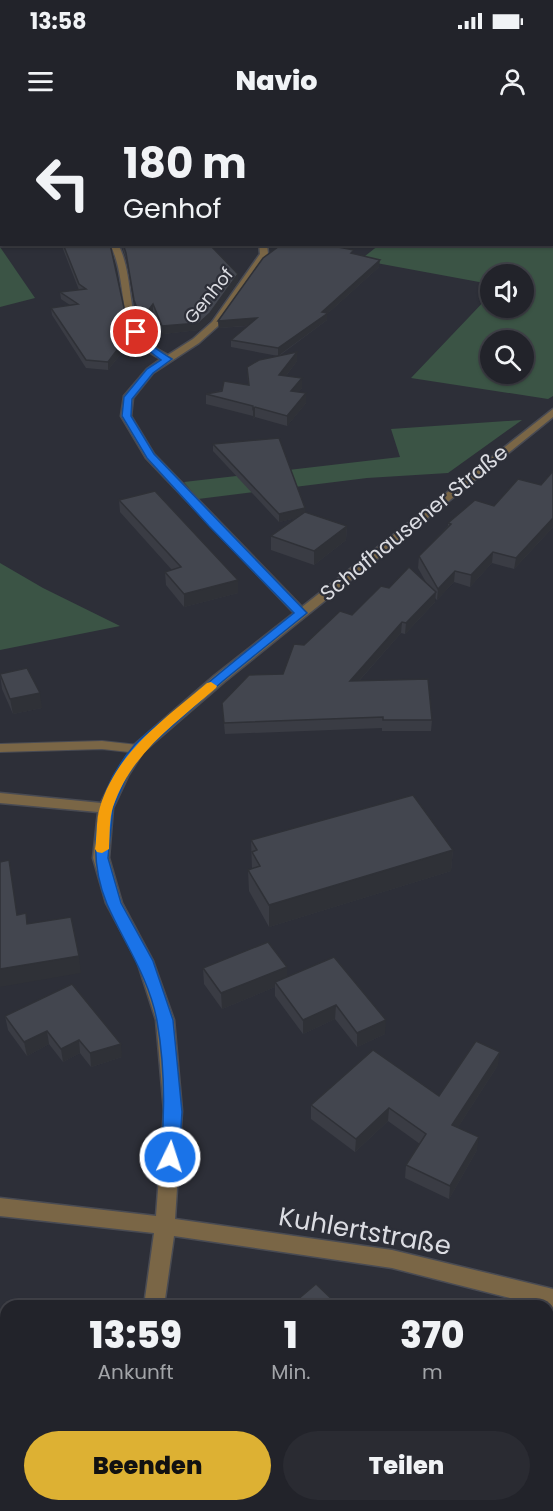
<!DOCTYPE html>
<html lang="de">
<meta charset="utf-8">
<style>
body{margin:0;font-family:Poppins,sans-serif;background:#2a2b32;color:#f1f3f6;height:100vh;display:flex;flex-direction:column;font-size:22px;white-space:nowrap}
*{box-sizing:border-box;margin:0}
p{font-size:20px;color:#a2a4a8}
.icon{flex:none;width:33px;height:33px;fill:none;stroke:currentColor;stroke-width:2;stroke-linecap:round;stroke-linejoin:round}
.map{position:relative;flex:1;overflow:hidden}
.panel{position:absolute;left:0px;top:1180px;width:554px;height:212px;display:flex;flex-direction:column;background:#22232a;border-radius:18px 18px 0 0;box-shadow:0 2px 4px #0004,0 0 0 2px #3f4047}
.panel>*{flex:none}
.guide{position:absolute;left:0px;top:0px;width:554px;height:126px;box-shadow:0 2px 4px #0004,0 0 0 2px #3f4047;background:#22232a;color:#f1f3f6;overflow:hidden}
.buttons{position:absolute;left:480px;top:144px;display:grid;gap:12px}
.buttons a{display:grid;place-items:center;width:54px;height:54px;border-radius:50%;background:#22232a;box-shadow:0 2px 4px #0004,0 0 0 2px #3f4047;font-size:30px}
.pin{position:absolute;display:grid;place-items:center;width:51px;height:51px;color:#fff;margin:-26px;border:3px solid #fff;border-radius:50%;box-shadow:0 2px 6px #0007}
.me{position:absolute;width:66px;margin:-33px;rotate:4deg;stroke-linejoin:round;filter:drop-shadow(0 0 4px #0008)}
.turn{display:flex;align-items:center;gap:21px;height:126px;padding:0 24px;font-size:27px}
.turn .icon{width:78px;height:78px;stroke-width:2.5}
.turn b{display:block;font-size:42px;line-height:51px}
.eta{display:flex;justify-content:space-evenly;align-items:center;height:102px;text-align:center}
.eta b{font-size:36px;font-weight:800;line-height:42px}
.primary-button{display:flex;gap:12px;margin-top:auto;padding:12px 24px}
.primary-button a{flex:1;height:69px;border-radius:36px;background:#ddb133;color:#111;font-size:24px;font-weight:800;line-height:69px;text-align:center}
.primary-button a+a{background:#2a2b32;color:#f1f3f6}
.status{display:flex;justify-content:space-between;align-items:center;height:42px;padding:0 30px;background:#22232a;direction:ltr}
.status svg{height:16px;fill:currentColor}
header{display:flex;justify-content:space-between;align-items:center;height:78px;padding:0 24px;background:#22232a;font-size:27px;font-weight:800}
.map>svg:first-child{display:block}
.green{fill:#3b5445;fill-rule:evenodd}
.lines{fill:none;stroke-linecap:round;stroke-linejoin:round}
.service-casing{stroke:#494b53;stroke-width:2}
.minor-casing{stroke:#494b53;stroke-width:3}
.primary-casing{stroke:#494b53;stroke-width:3}
.service{fill:#7a6646;fill-rule:evenodd}
.minor{fill:#7a6646;fill-rule:evenodd}
.primary{fill:#c39a57;fill-rule:evenodd}
.wall{fill:#3a3c44}
.shaded-wall{fill:#2f3137}
.building{fill:#43464f;stroke:#2f3137;stroke-width:1.5}
.route{fill:#1a73e8;stroke:#114b97;stroke-width:1.5}
.slow{fill:#f59e0b}
.labels{text-anchor:middle;stroke-width:4.5;stroke-linejoin:round;paint-order:stroke}
.far-street-label{font-size:18px;fill:#dbdce2;stroke:#2d2f38}
.street-label{font-size:21px;fill:#dbdce2;stroke:#2d2f38}
.near-street-label{font-size:26px;fill:#dbdce2;stroke:#2d2f38}
</style>
<div class="status"><b>13:58</b><svg viewBox="0 0 49 12"><path d="M0 12V9h3v3zM5 12V6h3v6zM10 12V3h3v9zM15 12V0h3v12zM26 1h20v11H26zM47 4h2v5h-2z"/></svg></div>
<header><svg class="icon" aria-label="menu" viewBox="0 0 24 24"><path d="M4 6h16M4 12h16M4 18h16"/></svg>Navio<svg class="icon" aria-label="person" viewBox="0 0 24 24"><circle cx="12" cy="8" r="4"/><path d="M4 21q1-7 8-7t8 7"/></svg></header>
<div class="map">
<svg width="553" height="1391" viewBox="0 0 553 1391">
<rect width="100%" height="100%" fill="#2d2f38"/>
<g class="green">
<path d="M547,124L553,126V276L548,279L411,258L490,175V188H524V154H490V164L360,140L379,125ZM490,220H524V254H490Z"/>
<polygon points="0,127 35,178 0,187"/>
<polygon points="522,300 448,353 367,358 198,379 184,362 400,337 391,309"/>
<polygon points="0,443 43,468 120,506 0,530"/>
</g>
<g class="lines">
<g class="service-casing">
<polygon id="service" points="102,621 138,625 144,629 138,633 102,629 0,632 0,624"/>
</g>
<g class="minor-casing">
<g id="minor">
<path d="M110,124H118C139,166 119,213 168,235L193,219L212,202L260,134L259,124H267L268,134L218,206L199,223L153,253L133,278L131,296L154,334L302,487L553,289V297L224,562L143,632L128,656L113,688L109,738L122,783L153,841L174,900L182,991L175,1099L392,1130L553,1169V1189L392,1148L174,1116L164,1186H144L154,1113L0,1096V1078L156,1096L164,991L156,900L137,841L106,783L93,738L98,692L0,683V673L101,683L114,656L133,626L214,556L294,493L146,338L121,296L124,276L147,249L161,239C112,216 131,166 110,124Z"/>
<polygon points="113,1386 137,1386 136,1391 112,1391"/>
</g>
</g>
<g class="primary-casing">
<g id="primary">
<polygon points="115,0 127,2 116,2"/>
<rect x="552" y="117" width="1" height="4"/>
</g>
</g>
<use href="#service" class="service"/>
<use href="#minor" class="minor"/>
<use href="#primary" class="primary"/>
</g>
<g class="wall">
<polygon points="61,124 110,124 126,197 133,218 108,250 86,248 52,195 51,188 70,185 61,179 60,172 79,170"/>
<polygon points="121,124 209,124 238,154 238,161 210,200 199,210 163,214 153,191 141,207 135,187 126,139"/>
<polygon points="354,134 379,147 327,194 327,200 279,236 297,241 286,256 302,268 298,272 306,273 306,283 287,306 255,297 253,299 253,296 206,284 206,274 248,264 247,247 278,236 231,227 231,220 248,206 219,208 218,201"/>
<polygon points="213,324 305,388 305,392 347,406 346,420 314,445 271,430 271,416 296,398 279,402 213,331"/>
<polygon points="553,351 553,407 514,449 492,443 470,467 454,462 437,480 435,478 435,482 405,514 401,513 359,561 432,600 431,611 382,611 382,608 225,614 222,583 283,554 304,525 352,495 389,468 427,464 418,448 419,436 448,406 448,403 494,386 541,365"/>
<polygon points="119,380 238,460 238,473 184,487 166,465 165,452 172,450 120,392"/>
<polygon points="0,554 42,588 13,594 2,569"/>
<polygon points="251,720 453,730 451,751 269,807 249,771 248,750 252,749"/>
<polygon points="287,847 287,857 385,914 357,927 335,899 303,914 275,876 275,867 222,889 204,864 203,848"/>
<polygon points="72,864 122,937 91,947 80,933 63,942 49,924 27,936 8,910 5,896"/>
<polygon points="498,945 458,1007 477,1030 449,1079 405,1058 406,1045 420,1024 388,1001 355,1032 311,999 311,985 439,976"/>
</g>
<g class="shaded-wall">
<polygon points="380,140 379,147 327,194 327,200 278,236 278,228 322,192"/>
<polygon points="238,154 238,161 210,200 199,210 163,214 162,206"/>
<polygon points="153,184 153,191 141,207 141,200"/>
<polygon points="257,198 257,205 219,208 218,201"/>
<polygon points="132,210 133,218 108,250 108,242"/>
<polygon points="297,232 297,241 279,265 279,255"/>
<polygon points="302,258 302,268 291,281 291,271"/>
<polygon points="306,273 306,283 287,306 287,296"/>
<polygon points="255,287 255,297 253,299 253,289"/>
<polygon points="305,388 305,396 279,402 279,394"/>
<polygon points="553,398 553,407 514,449 516,438"/>
<polygon points="347,406 346,420 314,445 314,431"/>
<polygon points="493,432 492,443 470,467 471,455"/>
<polygon points="455,451 454,462 437,480 438,469"/>
<polygon points="238,460 238,473 184,487 184,474"/>
<polygon points="436,472 435,482 405,514 406,503"/>
<polygon points="402,502 401,513 349,572 350,561"/>
<polygon points="40,573 42,588 13,594 10,579"/>
<polygon points="453,730 451,751 269,807 269,785"/>
<polygon points="79,836 81,853 0,867 0,849"/>
<polygon points="287,847 287,862 275,862 275,867 222,889 221,873"/>
<polygon points="336,885 335,899 303,914 303,900"/>
<polygon points="386,900 385,914 357,927 357,913"/>
<polygon points="47,911 49,924 27,936 24,922"/>
<polygon points="79,920 80,933 63,942 61,929"/>
<polygon points="121,924 122,937 91,947 90,933"/>
<polygon points="500,932 498,945 451,1018 452,1005"/>
<polygon points="389,988 388,1001 355,1032 356,1019"/>
<polygon points="479,1017 477,1030 449,1079 450,1066"/>
<polygon points="32,1386 38,1386 36,1391 30,1391"/>
</g>
<g class="building">
<polygon points="63,124 110,124 126,197 132,210 108,242 86,240 51,188 78,184 60,172 86,169 79,164"/>
<polygon points="123,124 209,124 238,154 210,193 199,203 162,206 153,184 141,200 134,180 126,133"/>
<polygon points="282,124 322,124 354,130 351,133 380,140 322,192 328,193 278,228 231,220 257,198 218,201 263,138"/>
<polygon points="297,232 279,255 302,258 291,271 306,273 287,296 255,287 253,289 253,286 206,274 222,271 224,261 249,265 247,247 259,240"/>
<polygon points="279,318 305,388 279,394 213,324"/>
<polygon points="553,351 553,398 516,438 493,432 471,455 455,451 438,469 419,436 451,404 448,403 475,380 494,386 518,359 541,365"/>
<polygon points="155,371 238,460 184,474 165,452 181,447 119,380"/>
<polygon points="305,392 347,406 314,431 271,416"/>
<polygon points="409,447 436,472 406,503 402,502 350,561 428,559 432,600 383,600 383,597 224,603 222,583 249,555 283,554 294,524 304,525 340,491 352,495 381,466 389,468"/>
<polygon points="27,548 40,573 10,579 0,554"/>
<polygon points="413,675 453,730 269,785 248,750 260,746 252,732 257,730 251,720"/>
<polygon points="9,740 17,795 26,793 27,804 71,797 79,836 0,849 0,742"/>
<polygon points="268,822 287,847 221,873 203,848"/>
<polygon points="334,837 386,900 357,913 336,885 303,900 275,862"/>
<polygon points="72,864 121,924 90,933 79,920 61,929 47,911 24,922 5,896"/>
<polygon points="476,921 500,932 452,1005 479,1017 450,1066 406,1045 426,1014 389,988 356,1019 311,985 373,930 439,976"/>
<polygon points="316,1164 339,1186 290,1186"/>
<polygon points="548,1229 553,1231 553,1238 548,1256"/>
<polygon points="0,1325 6,1326 6,1386 32,1386 30,1391 0,1391"/>
</g>
<path class="route" d="M133,211H139C148,224 159,231 172,239L153,253L132,279L131,296L154,334L307,493L223,561L143,632L127,656L113,688L108,738L121,783L153,841L173,900L182,992L179,1037L176,1042L170,1045L164,1042L161,1037C165,992 165,946 157,901C149,857 124,823 107,784C85,731 96,670 133,627C145,613 161,602 175,591C214,557 254,525 294,493L209,406L147,338L122,296L124,277L147,249L161,240L140,224L132,212Z"/>
<path class="slow" d="M211,562L217,566L216,568C175,604 131,633 113,687C109,699 110,715 109,729L102,733L97,732L95,729C97,715 96,700 100,687C117,631 165,599 207,563Z"/>
<g class="labels">
<g class="far-street-label">
<text transform="translate(209 176) rotate(-51)" y="6">Genhof</text>
</g>
<g class="street-label">
<text transform="translate(414 403) rotate(-39)" y="7">Schafhausener Straße</text>
</g>
<g class="near-street-label">
<text transform="translate(365 1111) rotate(10)" y="9">Kuhlertstraße</text>
</g>
</g>
</svg>
<div class="buttons">
<a><svg class="icon" aria-label="sound" viewBox="0 0 24 24"><path d="M4 9h4l5-4v14l-5-4H4zM17 9q2 3 0 6"/></svg></a>
<a><svg class="icon" aria-label="search" viewBox="0 0 24 24"><circle cx="10" cy="10" r="6"/><path d="M15 15l6 6"/></svg></a>
</div>
<div class="pin" style="left:136px;top:212px;background:#d93025"><svg class="icon" aria-label="arrive" viewBox="0 0 24 24"><path d="M6 21V4h12l-3 4 3 4H6"/></svg></div>
<svg class="me" style="left:170px;top:1037px" viewBox="-20 -20 40 40"><circle r="17" fill="#1a73e8" stroke="#fff" stroke-width="3"/><path d="M0-11L8 9 0 5-8 9z" fill="#fff"/></svg>
<div class="guide">
<div class="turn"><svg class="icon" aria-label="left" viewBox="0 0 24 24"><path d="M17 20v-9H6M10 6l-5 5 5 5"/></svg><div><b>180 m</b>Genhof</div></div>
</div>
<section class="panel">
<div class="eta">
<div><b>13:59</b><p>Ankunft</p></div>
<div><b>1</b><p>Min.</p></div>
<div><b>370</b><p>m</p></div>
</div>
<div class="primary-button"><a>Beenden</a><a>Teilen</a></div>
</section>
</div>
